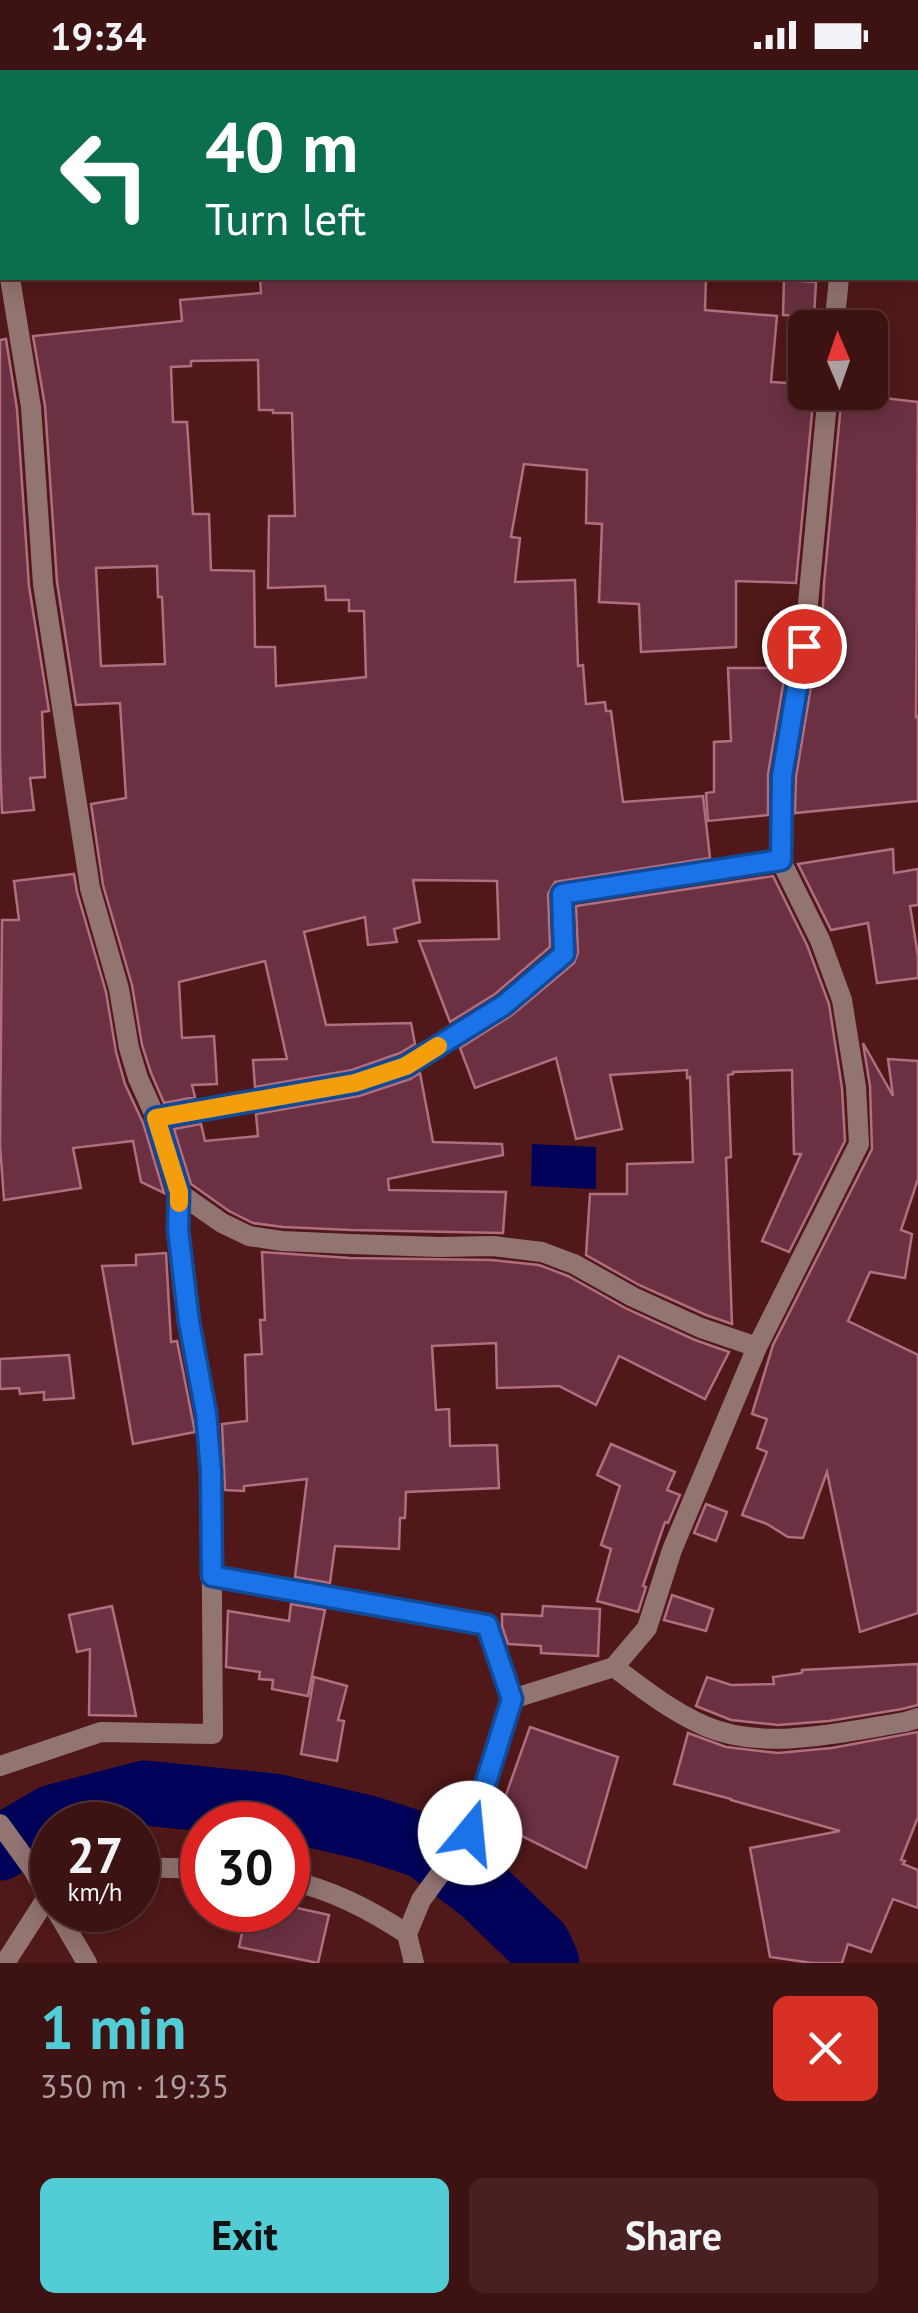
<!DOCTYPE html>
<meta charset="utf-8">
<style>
body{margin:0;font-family:"PT Sans",sans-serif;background:#482021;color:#f1f3f6;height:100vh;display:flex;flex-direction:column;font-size:38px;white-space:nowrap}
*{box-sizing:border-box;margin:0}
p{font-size:32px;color:#ad9ea0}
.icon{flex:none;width:55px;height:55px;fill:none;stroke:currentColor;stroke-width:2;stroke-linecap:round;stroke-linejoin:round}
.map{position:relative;height:1893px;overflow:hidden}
.drawer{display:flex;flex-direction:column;background:#3d1213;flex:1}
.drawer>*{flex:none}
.guide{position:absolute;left:0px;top:0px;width:920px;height:210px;box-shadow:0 5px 25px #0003,0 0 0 2px #563233;background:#0b6e4f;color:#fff;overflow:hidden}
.needle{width:65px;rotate:358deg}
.controls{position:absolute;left:788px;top:240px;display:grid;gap:20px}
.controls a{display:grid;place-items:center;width:100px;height:100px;border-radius:15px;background:#3d1213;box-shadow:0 5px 25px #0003,0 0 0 2px #563233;font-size:50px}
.speed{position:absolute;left:30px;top:1732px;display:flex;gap:20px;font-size:50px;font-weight:700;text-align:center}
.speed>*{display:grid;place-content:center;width:130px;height:130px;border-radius:50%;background:#3d1213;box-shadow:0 5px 25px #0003,0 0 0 2px #563233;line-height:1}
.speed small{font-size:25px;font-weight:400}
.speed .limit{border:15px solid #d22;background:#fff;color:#111}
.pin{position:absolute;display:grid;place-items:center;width:85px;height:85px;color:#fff;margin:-42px;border:5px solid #fff;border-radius:50%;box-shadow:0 2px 10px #0007}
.me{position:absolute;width:110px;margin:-55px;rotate:17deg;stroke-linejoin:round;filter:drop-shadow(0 0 8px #0008)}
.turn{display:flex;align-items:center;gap:35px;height:210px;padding:0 40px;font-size:45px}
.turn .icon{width:130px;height:130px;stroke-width:2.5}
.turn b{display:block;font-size:70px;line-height:85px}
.round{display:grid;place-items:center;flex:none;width:105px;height:105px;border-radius:15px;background:#482021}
.head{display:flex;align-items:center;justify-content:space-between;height:170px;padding:0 40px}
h1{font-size:60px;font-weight:700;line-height:75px;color:#52ccd5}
.button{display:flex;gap:20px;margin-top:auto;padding:20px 40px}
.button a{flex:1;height:115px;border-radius:15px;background:#52ccd5;color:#111;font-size:40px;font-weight:700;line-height:115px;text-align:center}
.button a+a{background:#482021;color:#f1f3f6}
.status{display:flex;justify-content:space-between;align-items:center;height:70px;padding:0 50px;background:#3d1213;direction:ltr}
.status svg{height:28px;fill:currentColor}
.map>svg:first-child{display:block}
.water{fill:#00025a}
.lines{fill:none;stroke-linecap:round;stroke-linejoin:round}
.river{stroke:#00025a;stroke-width:65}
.building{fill:#6b3142;stroke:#b06e7f;stroke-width:2.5;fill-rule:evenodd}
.street{stroke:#927472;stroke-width:20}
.secondary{stroke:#cb9b98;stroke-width:20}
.route-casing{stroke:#114b97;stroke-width:25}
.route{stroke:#1a73e8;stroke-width:18}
.slow{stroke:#f59e0b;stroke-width:18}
</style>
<div class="status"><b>19:34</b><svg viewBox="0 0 49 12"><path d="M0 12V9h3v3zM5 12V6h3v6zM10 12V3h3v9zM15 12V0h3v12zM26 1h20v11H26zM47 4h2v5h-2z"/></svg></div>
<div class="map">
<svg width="918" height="1893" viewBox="0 0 918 1893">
<rect width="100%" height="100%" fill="#511819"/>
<polygon class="water" points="532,1074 596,1077 596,1119 531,1116"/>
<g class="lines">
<polyline class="river" points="0,1778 53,1747 145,1723 274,1736 368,1758 424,1776 484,1822 539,1875 547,1893"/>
</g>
<g class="building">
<path d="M260,208H706L705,240L777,246L771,312L805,314V322H814L796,513L736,511V577L641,582L639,534L599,532L602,454L586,453L587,400L524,394L511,467L520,468L515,512L575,510L578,596L583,595L586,634L605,632L606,641H611L623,732L703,726L710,788L555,812L548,824L550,877L495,924L450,952L419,871L499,869L497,811L413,810L420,852L394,859L397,872L368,875L365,847L304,862L326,955L411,953L415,974L400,983L352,1000L255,1017L253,990L287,989L265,891L179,912L182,968L214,966L217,1014L192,1015L195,1027L164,1033L151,1003L142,975L132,915L103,815L91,734L126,728L120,633L76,635L57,512L45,336L33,266L182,251L180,230L261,223ZM258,290L259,340H273V343H292L295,446H269L268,518L325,516L326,530H349V541H364L366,607L276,616L275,577H255L254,501L211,500L209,444H193L187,352H173L171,297L191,296V291ZM157,496L158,527H162L165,594L101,596L96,498Z"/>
<polygon points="784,210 816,212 814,247 783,245"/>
<polygon points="6,269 17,339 29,516 49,641 42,642 45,707 30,708 34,740 2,743 0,686 0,270"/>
<polygon points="842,323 918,332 916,647 918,646 918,731 795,743 796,707 814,598 820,598 824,514"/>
<polygon points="728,598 786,598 768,704 768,745 708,751 706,723 714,722 714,672 731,671"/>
<polygon points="893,779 894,803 918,799 918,835 910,836 918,886 918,908 877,913 868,853 831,860 798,794"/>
<polygon points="74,804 77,822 106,922 116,982 125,1014 143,1053 164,1123 141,1112 133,1071 73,1078 81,1118 4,1130 0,1075 2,850 19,850 14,811"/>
<polygon points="773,806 807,875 829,934 842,1018 845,1071 789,1182 762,1171 801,1084 794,1084 792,1000 733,1002 733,1004 728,1005 731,1087 726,1088 732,1254 706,1245 639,1215 586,1185 590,1124 627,1124 627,1094 693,1092 690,1007 687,1008 687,1000 610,1005 622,1059 576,1069 556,988 475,1018 460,978 512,945 574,893 578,883 576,836"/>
<polygon points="863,973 893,1026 888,989 918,991 918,1109 901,1160 912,1164 905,1208 870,1202 848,1251 918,1285 918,1543 860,1562 827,1402 803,1468 788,1467 767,1454 742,1445 767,1382 757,1378 767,1349 752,1344 773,1275 872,1079 870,1016"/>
<polygon points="420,1003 433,1072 502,1074 503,1085 388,1109 389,1120 506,1122 503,1163 351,1160 283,1157 253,1153 229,1141 191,1114 174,1059 201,1054 205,1071 258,1066 256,1044 359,1026 410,1009"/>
<polygon points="262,1182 350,1188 492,1190 539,1195 568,1206 627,1239 695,1270 729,1282 705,1329 619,1286 596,1335 559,1316 497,1318 496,1273 432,1276 436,1340 449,1339 450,1376 497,1375 499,1418 406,1422 405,1448 400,1448 399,1479 335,1476 330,1513 295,1507 307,1409 244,1416 244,1421 225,1420 222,1354 247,1351 245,1285 262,1284 260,1250 265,1250"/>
<polygon points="166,1183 171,1272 177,1271 195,1362 133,1374 102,1196 136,1195 136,1185"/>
<polygon points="69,1285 74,1328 44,1330 44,1322 20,1324 19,1318 0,1319 0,1289"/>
<polygon points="611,1374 675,1402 667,1420 680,1425 668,1453 665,1452 643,1516 646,1517 638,1542 597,1531 611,1479 601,1475 620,1416 597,1405"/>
<polygon points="706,1434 727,1442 716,1471 694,1463"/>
<polygon points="672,1525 713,1539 706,1561 664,1550"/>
<polygon points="291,1534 325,1540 308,1626 272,1619 273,1610 259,1609 260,1602 226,1597 228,1541 289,1551"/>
<polygon points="112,1536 131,1621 136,1646 89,1645 90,1579 77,1582 69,1545"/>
<polygon points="543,1536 600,1539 598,1586 541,1583 541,1576 508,1574 502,1556 502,1544 542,1546"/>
<polygon points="918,1594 918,1635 902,1639 829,1651 778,1655 731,1650 696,1636 707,1607 731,1615 774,1614 773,1607 802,1603 802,1600"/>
<polygon points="314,1607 347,1616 338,1650 344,1651 337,1691 301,1684"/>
<polygon points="530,1657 618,1687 586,1798 496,1753"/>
<polygon points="918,1662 918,1747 901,1790 905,1791 903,1794 918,1800 918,1838 893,1829 871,1882 848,1874 842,1893 812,1893 770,1887 750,1778 840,1761 731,1730 731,1729 674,1714 688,1663 726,1677 778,1683 832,1678"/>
<polygon points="288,1836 329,1845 318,1893 239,1877 247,1840 288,1840"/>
</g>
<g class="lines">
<g class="street">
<polyline points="834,258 839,208"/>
<polyline points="156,1048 355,1013 406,996 503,935 564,883 562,824 781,791"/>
<polyline points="179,1123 222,1153 249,1166 282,1171 350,1174 439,1177 493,1176 542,1182 574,1194 633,1227 701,1258 757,1277"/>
<polyline points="212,1506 487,1555 512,1629"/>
<path d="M614,1597C643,1619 671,1641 705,1656C764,1682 844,1662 905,1652L918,1648"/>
<polyline points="0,1696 101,1662 213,1664 211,1401 207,1343 189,1253 178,1160 179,1123 156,1048 138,1008 129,978 119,919 90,818 43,514 31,337 10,208"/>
<polyline points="0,1754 34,1801 48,1826 5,1893"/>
<polyline points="138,1797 202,1799"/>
<path d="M288,1810C332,1820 369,1839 407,1864"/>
<polyline points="56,1840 87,1893"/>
<polyline points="414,1893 407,1864 421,1830 470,1763 512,1629 614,1597 647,1558 672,1480 757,1277 859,1074 856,1017 842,930 820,870 781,791 782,706 804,576 828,322"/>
</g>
<polyline class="secondary" points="0,177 2,177"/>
</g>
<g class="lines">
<g class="route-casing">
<polyline id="route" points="470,1763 512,1629 487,1555 212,1506 211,1401 206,1343 189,1252 178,1160 179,1122 156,1048 355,1013 406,996 504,935 564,884 562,824 781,790 782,706 804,576"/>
</g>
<use href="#route" class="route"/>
<polyline class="slow" points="179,1133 179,1122 156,1048 355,1013 406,996 438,976"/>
</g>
</svg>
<div class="controls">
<a><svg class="needle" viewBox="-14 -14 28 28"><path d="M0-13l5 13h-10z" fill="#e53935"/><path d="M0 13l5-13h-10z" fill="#ad9ea0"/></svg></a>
</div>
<div class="speed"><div>27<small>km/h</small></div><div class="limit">30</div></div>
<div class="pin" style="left:804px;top:576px;background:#d93025"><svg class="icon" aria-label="arrive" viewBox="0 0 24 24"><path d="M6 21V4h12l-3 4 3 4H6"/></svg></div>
<svg class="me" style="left:470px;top:1763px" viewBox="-20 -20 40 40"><circle r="19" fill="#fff"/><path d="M0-13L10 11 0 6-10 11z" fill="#1a73e8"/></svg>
<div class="guide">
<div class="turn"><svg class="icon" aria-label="left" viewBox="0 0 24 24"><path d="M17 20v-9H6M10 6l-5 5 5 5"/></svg><div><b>40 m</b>Turn left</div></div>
</div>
</div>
<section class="drawer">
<div class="head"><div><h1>1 min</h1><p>350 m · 19:35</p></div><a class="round" style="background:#d93025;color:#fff"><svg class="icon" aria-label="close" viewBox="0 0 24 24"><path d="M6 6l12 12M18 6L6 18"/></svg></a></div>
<div class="button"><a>Exit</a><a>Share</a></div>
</section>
